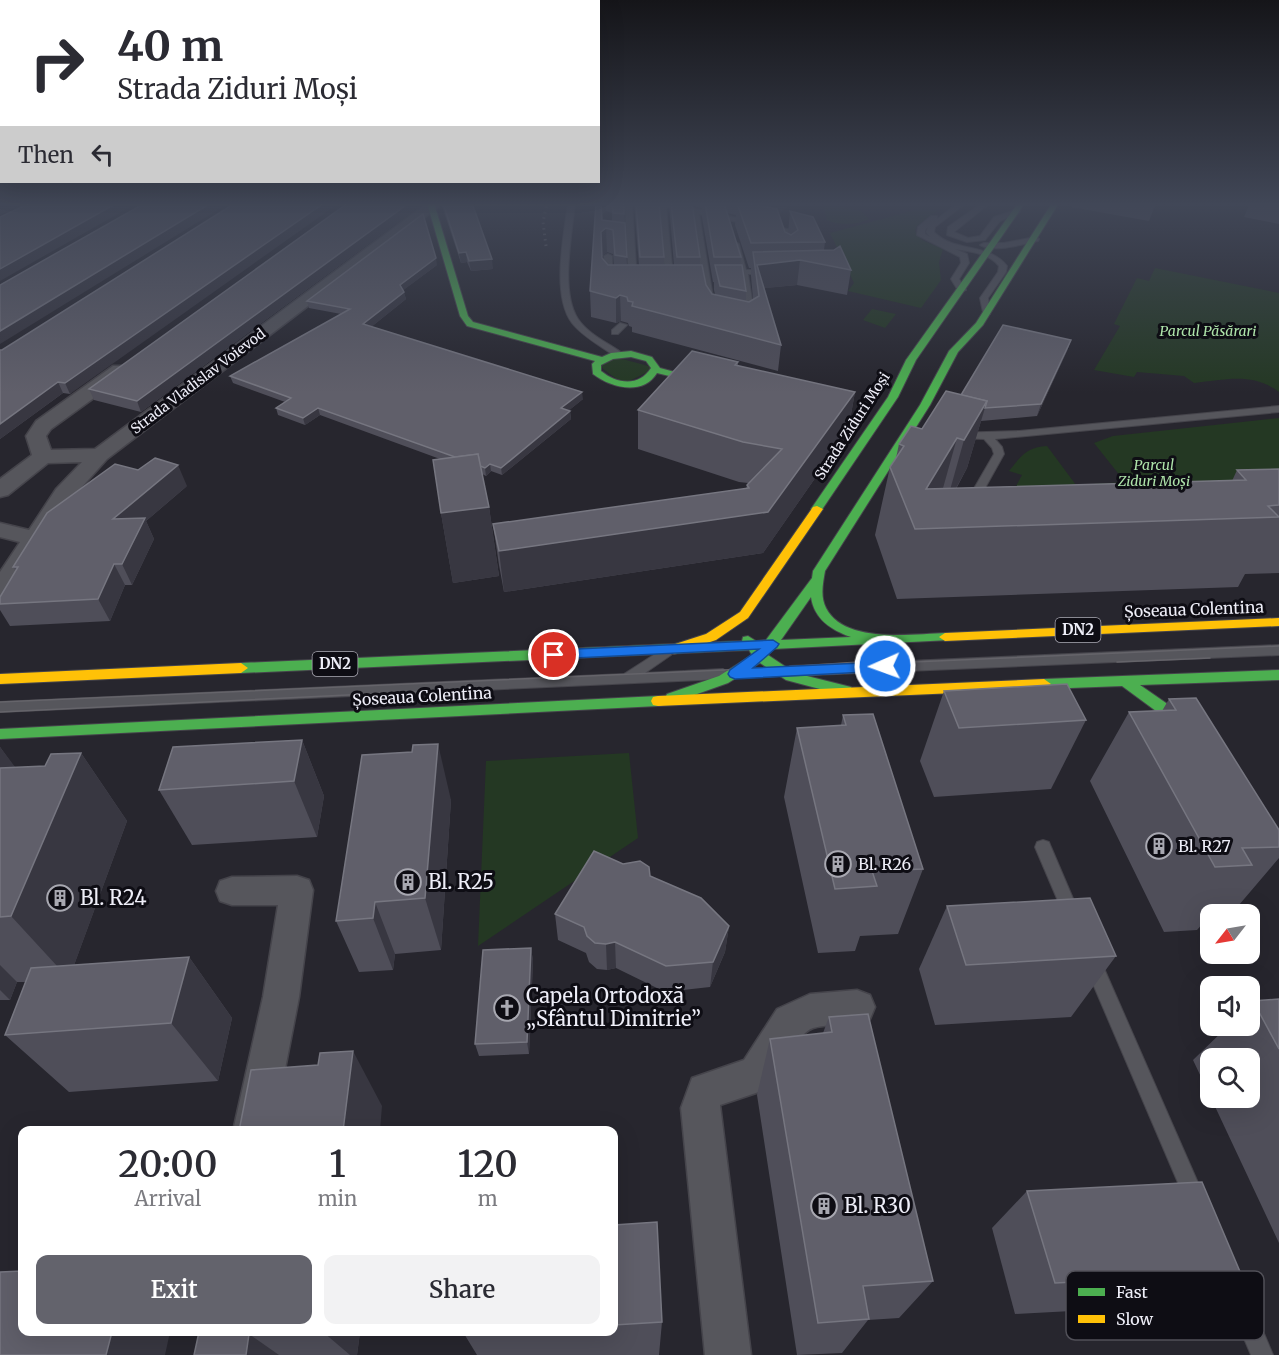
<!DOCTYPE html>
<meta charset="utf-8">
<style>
body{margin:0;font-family:Merriweather,serif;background:#f2f2f3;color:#2b2b33;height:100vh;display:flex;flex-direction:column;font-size:22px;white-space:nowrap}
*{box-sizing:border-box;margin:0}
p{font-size:20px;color:#7c7c81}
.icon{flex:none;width:33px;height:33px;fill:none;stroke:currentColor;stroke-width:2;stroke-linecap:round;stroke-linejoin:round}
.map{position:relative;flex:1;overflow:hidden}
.side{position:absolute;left:18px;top:1126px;width:600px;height:210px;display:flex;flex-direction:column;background:#fff;border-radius:12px;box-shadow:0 6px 24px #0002}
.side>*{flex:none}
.top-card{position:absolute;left:0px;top:0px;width:600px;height:183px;box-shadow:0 6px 24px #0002;background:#fff;color:#2b2b33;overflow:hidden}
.needle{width:39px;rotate:239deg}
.fabs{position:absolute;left:1200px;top:904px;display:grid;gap:12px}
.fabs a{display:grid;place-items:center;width:60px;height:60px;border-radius:12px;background:#fff;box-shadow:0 6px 24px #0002;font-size:30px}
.pin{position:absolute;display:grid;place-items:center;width:51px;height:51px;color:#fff;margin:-26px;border:3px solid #fff;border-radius:50%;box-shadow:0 2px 6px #0007}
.me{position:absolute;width:66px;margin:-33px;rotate:268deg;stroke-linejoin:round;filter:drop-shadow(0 0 4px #0008)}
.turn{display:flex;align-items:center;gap:21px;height:126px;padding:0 18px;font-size:27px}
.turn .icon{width:78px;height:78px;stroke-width:2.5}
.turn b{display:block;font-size:42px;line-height:51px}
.then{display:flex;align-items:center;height:57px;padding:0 18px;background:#0003;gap:12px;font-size:22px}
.eta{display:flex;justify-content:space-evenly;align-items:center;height:102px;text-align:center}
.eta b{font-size:36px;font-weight:600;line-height:42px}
.cta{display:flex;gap:12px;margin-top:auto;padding:12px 18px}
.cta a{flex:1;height:69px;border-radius:12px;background:#63636c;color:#fff;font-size:24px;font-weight:600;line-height:69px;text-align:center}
.cta a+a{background:#f2f2f3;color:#2b2b33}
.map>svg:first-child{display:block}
.green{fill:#243823}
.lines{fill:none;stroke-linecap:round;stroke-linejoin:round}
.lane-casing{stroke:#45444b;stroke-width:2}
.street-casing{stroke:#45444b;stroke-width:3}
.fast-casing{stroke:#45444b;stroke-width:2}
.slow-casing{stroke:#45444b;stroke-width:2}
.lane{fill:#56565c;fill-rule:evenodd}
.street{fill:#56565c;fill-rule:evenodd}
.fast{fill:#4caf50;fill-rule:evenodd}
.slow{fill:#ffc107;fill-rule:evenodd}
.tram{stroke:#65646a;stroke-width:1.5}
.rail{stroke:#65646a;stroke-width:3;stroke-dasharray:1.5 4;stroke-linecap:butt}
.wall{fill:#4f4e59;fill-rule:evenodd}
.shaded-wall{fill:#383741}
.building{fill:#605f6a;stroke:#767680;stroke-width:1.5}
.route{fill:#1a73e8;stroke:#114b97;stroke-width:1.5}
.labels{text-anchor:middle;stroke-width:6;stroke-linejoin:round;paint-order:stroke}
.far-park-label{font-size:14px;font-style:italic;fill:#aee4aa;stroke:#0e0d14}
.far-street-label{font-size:14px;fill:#eeeef8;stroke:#0e0d14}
.shield{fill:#0e0d14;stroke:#abaab4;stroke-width:1.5}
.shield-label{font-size:15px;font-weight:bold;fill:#eeeef8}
.street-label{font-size:16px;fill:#eeeef8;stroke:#0e0d14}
.poi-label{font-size:16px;fill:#eeeef8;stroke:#0e0d14;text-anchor:start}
.near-poi-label{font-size:20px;fill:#eeeef8;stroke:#0e0d14;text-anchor:start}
.key{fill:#0e0d14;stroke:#515058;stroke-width:1.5}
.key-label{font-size:16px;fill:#eeeef8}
</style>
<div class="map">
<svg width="1279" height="1355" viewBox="0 0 1279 1355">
<rect width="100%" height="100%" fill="#27262e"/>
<g class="green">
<path d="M823,203L861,211L869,219C857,225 839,226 827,220Z"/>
<polygon points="919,209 938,210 917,226 915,231 922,240 943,249 939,262 941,280 921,308 848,291 854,283 830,233"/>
<path d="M1155,268L1279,293V392C1252,372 1226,380 1194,383L1184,376L1137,372L1134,377L1094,370L1120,326L1114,324L1137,278L1149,281Z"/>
<polygon points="872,309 896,314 885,328 863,320"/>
<polygon points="611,356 656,368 623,384 597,364"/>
<path d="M1279,418V485L1002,512L1022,475L1009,471C1021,456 1027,447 1047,446L1076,485L1125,482L1094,443L1113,436Z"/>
<polygon points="629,753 638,838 478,946 486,761"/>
</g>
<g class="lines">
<g class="lane-casing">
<g id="lane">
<path d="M568,203H575C572,234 560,292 578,319C588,334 608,343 622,353V357H616C601,346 583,337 572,323C551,295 564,235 568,203Z"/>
<polygon points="625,203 632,203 637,281 633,283 629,281"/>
<polygon points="655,203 669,203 810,234 806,236 699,214 714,303 710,306 706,303 691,216 693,212 666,207 674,284 670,286 666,284 659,205"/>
<path d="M958,203H966L935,227L934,232C954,253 988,242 1007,266L1006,272L988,298L990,314L983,312L980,298L998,272L999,266C988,253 972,252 955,249L967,254L969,263L959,279L966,290L959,292L951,279L961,263L960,257L917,235L918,227L931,216H937V219ZM928,227L926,232L930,237L925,234V230Z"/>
<polygon points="982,203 990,203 954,232 968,238 980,236 994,217 1016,210 1020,212 1000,221 985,240 967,242 947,235 948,227"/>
<path d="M1035,237L1039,239L1038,241C1022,244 995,253 980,245L984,243H1004Z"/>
<polygon points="735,242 739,244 746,270 769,270 773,272 769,274 748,274 755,319 751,322 747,319 743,286 731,244"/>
<polygon points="608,254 612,256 613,282 609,284 605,282 604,256"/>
<polygon points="620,323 627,325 618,334 612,334 612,330"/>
<polygon points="1279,406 1279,412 995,439 1002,447 1004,454 975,506 971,507 965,504 994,454 992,448 984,439 958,438 953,435 954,433 1019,431"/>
<polygon points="1279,645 1279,655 790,676 783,671 790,666"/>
<polygon points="666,647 673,652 671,655 645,673 723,669 730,674 723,679 0,712 0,702 624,674"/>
<polygon points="1043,840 1049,842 1051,847 1080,915 1078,920 1072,922 1066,920 1064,915 1035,847 1037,842"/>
<polygon points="1093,955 1099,957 1202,1192 1205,1199 1202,1206 1195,1209 1188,1206 1084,963 1087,957"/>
<polygon points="1223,1252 1231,1255 1273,1355 1251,1355 1212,1263 1215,1255"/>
</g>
</g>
<g class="street-casing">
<g id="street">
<polygon points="426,204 436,204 438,207 107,459 72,498 9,596 0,598 0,572 20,542 0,537 0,523 29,530 56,489 82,462 48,463 8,495 0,497 0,479 32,455 26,436 36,421 113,366 127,366 129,370 127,374 51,429 46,436 51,450 95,449"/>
<polygon points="297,876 309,880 313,890 299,997 273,1131 233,1131 263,997 278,905 232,905 220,901 216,891 220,881 232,877"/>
<path d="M857,990L870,995L875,1007L870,1019C851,1027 832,1023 813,1028C797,1033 778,1074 768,1089L720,1105L751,1355H705L681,1108L692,1078L744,1060L777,1009L810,994Z"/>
</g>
</g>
<g class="fast-casing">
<g id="fast">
<path d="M427,203H434L468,316L473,322L602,357L611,353L631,351L652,357L660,368L719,384L714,387L657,373C643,396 611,388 593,374L592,364L595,361L467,326L460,316ZM631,357L646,361L651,368C639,387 617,384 601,371V365L613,359Z"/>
<polygon points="1018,203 1025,203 916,360 898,397 821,511 813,511 811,509 888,397 906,360"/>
<path d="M1052,203H1059L983,325L958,352L930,405L825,571C823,583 820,596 826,608C844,644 913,634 945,633L951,637L950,640L773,649L768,655L795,673L851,687L853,691L851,695L846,696L786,680L760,663L728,683L672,703L667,702L665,698L667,694L719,676L752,655L749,650L241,673L234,668L241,663L742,641L743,637L748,636L756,641L766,640L812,578L813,571L920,405L949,351L976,323ZM811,597C814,619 831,630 851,637L781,640Z"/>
<polygon points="1279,670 1279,680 1140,685 1166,703 1183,723 1185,727 1183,731 1173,731 1156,711 1122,686 1044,689 1037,684 1044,679"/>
<polygon points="658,696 663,697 665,701 663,705 658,706 0,739 0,729"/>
</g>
</g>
<g class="slow-casing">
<g id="slow">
<polygon points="817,506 823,509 748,618 716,640 674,654 669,652 667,649 669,646 706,634 740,612 813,507"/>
<polygon points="1279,618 1279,626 945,641 939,637 945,633"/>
<polygon points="241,663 248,668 241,673 0,684 0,674"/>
<polygon points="1044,679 1051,684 1044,689 658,706 653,705 651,701 653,697 658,696"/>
</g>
</g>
<use href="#lane" class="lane"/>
<use href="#street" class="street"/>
<use href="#fast" class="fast"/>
<use href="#slow" class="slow"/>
<g class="tram">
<polyline points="1117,662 1210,658"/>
<polyline points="761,677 916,670"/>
<polyline points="0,702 771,668 873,661 913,662 1279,646"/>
<polyline points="0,712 491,688"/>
</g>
<polyline class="rail" points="546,246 543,222 547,203"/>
</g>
<g class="wall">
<polygon points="235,203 70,394 63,393 0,439 0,350 2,350"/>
<polygon points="441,203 472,203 493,269 471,271 467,262 461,263"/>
<path d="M596,203H624L627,265H639L634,203H659L664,257V265H674L669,203H791L779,213L785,232L788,233L790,211L825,242L824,250L851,270L847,295L797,285L764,288L781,345L778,371L632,332V327L629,326L628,323L621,321L616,323L591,317L590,291ZM693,206L702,208V217L713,282H714V290L715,294H712L706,285L700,265V257ZM606,211L612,213V221L602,220L601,215ZM727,213L736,215L735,225L749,268H751V276L753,299L749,302L746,301V291L740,265L741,257ZM607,252L613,254L614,265H608L602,258V256Z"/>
<polygon points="1072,203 1156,203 1149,221 1071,207"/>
<polygon points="1250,203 1279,203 1279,224 1244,217"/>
<polygon points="420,206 141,412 94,400 89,389"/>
<polygon points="437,265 403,290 406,299 371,327 583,399 568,411 570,411 571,419 502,475 491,471 486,476 482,474 489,507 499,576 453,583 441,513 440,459 320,415 305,425 278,415 276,408 285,402 233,383 230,376 341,314 309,308 307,301"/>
<polygon points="1071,340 1067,351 1037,416 981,421 967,468 956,489 1232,481 1237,470 1279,469 1279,573 1245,574 1238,587 897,599 875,535 890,467 896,458 899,444 922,429 961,395"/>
<polygon points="738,362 738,366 855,392 848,431 763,553 504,592 499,565 493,524 746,489 747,485 748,483 739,482 638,449 638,410"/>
<polygon points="187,486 146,521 154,539 132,585 125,585 110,621 10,626 0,610 0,597 16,572 13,567"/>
<polygon points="944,691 1086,720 1051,789 934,797 920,761"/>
<polygon points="1169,699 1279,830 1279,858 1233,912 1212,913 1197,930 1164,932 1090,781 1129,712 1162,711"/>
<polygon points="843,715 923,869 898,934 860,936 855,951 818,953 784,797 797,728 841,725"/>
<polygon points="302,740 324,796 317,837 192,845 159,790"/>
<polygon points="0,747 15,768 45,766 81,753 127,821 74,965 189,957 232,1018 218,1081 69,1092 5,1035 26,982 17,982 10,1000 0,1000"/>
<polygon points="412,752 451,800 441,950 395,954 393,970 359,972 336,921"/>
<polygon points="650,876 729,926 725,952 710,987 665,992 616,968 607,970 597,969 589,962 586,953 558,940 555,914"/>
<polygon points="947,906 1116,956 1071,1017 935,1025 919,969"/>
<polygon points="531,948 533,961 529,1054 479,1056 475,1044"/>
<polygon points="1279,999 1279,1243 1211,1098 1250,1098 1250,1059 1210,1059 1210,1096 1193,1060 1228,1026 1250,1026 1250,1005 1253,1001"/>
<polygon points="829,1017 933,1281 899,1318 868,1320 842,1353 797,1355 757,1095 770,1039 823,1033"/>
<polygon points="1027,1191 1241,1274 1183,1305 1015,1314 992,1228"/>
<polygon points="614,1225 662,1322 659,1355 477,1355 463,1332 614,1332"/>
<polygon points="199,1332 360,1332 357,1355 194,1355"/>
</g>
<g class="shaded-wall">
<polygon points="0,203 23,203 0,215"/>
<polygon points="117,203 137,203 0,281 0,269"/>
<polygon points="211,203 229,203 0,344 0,331"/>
<polygon points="324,203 339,203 70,394 65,383"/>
<polygon points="409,203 420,203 420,206 141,412 137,401"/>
<polygon points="600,203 606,203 606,211 601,215"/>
<polygon points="771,203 791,203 770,222"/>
<polygon points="606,228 607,252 602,256 601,232"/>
<polygon points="466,252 467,262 461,263 459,253"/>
<polygon points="436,258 437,265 401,292 400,285"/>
<polygon points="492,259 493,269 471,271 469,261"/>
<polygon points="800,260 797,285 758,289 757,265"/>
<polygon points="404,292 406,299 365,332 363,324"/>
<polygon points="620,295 621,321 616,323 616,298"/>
<polygon points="1071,340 1067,351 1037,416 1041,404"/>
<polygon points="58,382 63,393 0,439 0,424"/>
<polygon points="582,392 583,399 562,416 561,408"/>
<polygon points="855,392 848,431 763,553 504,592 499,551 768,512"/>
<polygon points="987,401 967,468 945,508 964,440"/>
<polygon points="318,408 320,415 305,425 303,418"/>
<polygon points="570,411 571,419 502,475 501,468"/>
<polygon points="957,438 938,506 926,489"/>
<polygon points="490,464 491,471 486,476 485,468"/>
<polygon points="178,465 187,486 146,521 154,539 132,585 122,564 113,519"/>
<polygon points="489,507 499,576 453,583 441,513"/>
<polygon points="114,564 125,585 110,621 98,599"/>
<polygon points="302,740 324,796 317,837 294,781"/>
<polygon points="438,744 451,800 441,950 425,898"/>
<polygon points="0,747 37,796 0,821"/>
<polygon points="81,753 127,821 69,979 11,916"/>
<polygon points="375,902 395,954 393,970 373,918"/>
<polygon points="729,926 725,952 710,987 713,962"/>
<polygon points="615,942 616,968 607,970 606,944"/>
<polygon points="531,948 533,961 529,1054 527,1042"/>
<polygon points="189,957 232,1018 218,1081 171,1023"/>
<polygon points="0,965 17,982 10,1000 0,990"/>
<polygon points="353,1051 382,1106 380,1131 343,1131"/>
<polygon points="112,1332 170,1332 165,1355 106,1355"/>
<polygon points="323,1332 360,1332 357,1355 350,1355"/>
<polygon points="249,1334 279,1355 246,1355"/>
</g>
<g class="building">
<polygon points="30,203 117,203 0,269 0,217"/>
<polygon points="145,203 211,203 0,331 0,285"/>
<polygon points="235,203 324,203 65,383 58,382 0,424 0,350 2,350"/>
<polygon points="348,203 409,203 137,401 89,389"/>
<polygon points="443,203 472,203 492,259 469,261 466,252 459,253"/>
<polygon points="596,203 601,203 602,220 625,223 627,257 615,255 613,230 606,228 601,232 602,258 608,265 702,265 706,285 712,294 749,302 759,296 753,252 834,250 840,246 851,270 800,260 757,265 781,345 632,306 633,302 628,301 627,297 620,295 616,298 590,291"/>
<polygon points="612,203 624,203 624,214 613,213"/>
<polygon points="636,203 659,203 664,257 640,257"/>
<polygon points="671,203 692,203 700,257 677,257"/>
<polygon points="705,203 724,203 741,257 714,257"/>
<polygon points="737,203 744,203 777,209 785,232 791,235 798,230 790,211 813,217 825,242 751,243"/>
<polygon points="423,214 436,258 400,285 404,292 363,324 582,392 561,408 570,411 501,468 490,464 485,468 480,466 478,454 455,457 318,408 303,418 276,408 291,398 230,376 350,309 307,301"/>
<polygon points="715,265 742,265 746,291 720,286"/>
<polygon points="1003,325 1071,340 1041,404 985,408 987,401 961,395"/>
<polygon points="692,351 738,362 735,365 855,392 768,512 499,551 493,524 749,488 747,485 782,449 743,442 638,410"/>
<polygon points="946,391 987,401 964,440 957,438 926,489 1246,480 1237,470 1279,469 1279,505 1268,506 1279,517 915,529 890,467 904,446 899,444 911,426 922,429"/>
<polygon points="478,454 489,507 441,513 433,460"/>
<polygon points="155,458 178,465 113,519 145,518 122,564 114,564 98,599 0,604 0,597 18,567 13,567 47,513 115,464 138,470"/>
<polygon points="1067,684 1086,720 959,728 944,691"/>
<polygon points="1196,698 1279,830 1279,847 1242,848 1252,865 1215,867 1129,712 1176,710 1169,699"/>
<polygon points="873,714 923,869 872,871 877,886 835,889 797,728 846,725 843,715"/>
<polygon points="302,740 294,781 159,790 173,747"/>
<polygon points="438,744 425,898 375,902 373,918 336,921 362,755 412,752 413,745"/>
<polygon points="81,753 11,916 0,917 0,768 45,766 51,754"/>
<polygon points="594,851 623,864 640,861 649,867 650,876 701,898 729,926 713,962 666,966 615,942 606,944 595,943 587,936 584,927 555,914"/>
<polygon points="1090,898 1116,956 966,965 947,906"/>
<polygon points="531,948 527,1042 475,1044 483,950"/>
<polygon points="189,957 171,1023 5,1035 31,968"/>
<polygon points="1279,999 1279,1049 1253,1001"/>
<polygon points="868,1014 933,1281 863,1286 869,1319 818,1323 770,1039 832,1032 829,1017"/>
<polygon points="353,1051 343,1131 239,1131 251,1070 318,1065 320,1053"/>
<polygon points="1202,1182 1241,1274 1055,1283 1027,1191"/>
<polygon points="657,1222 662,1322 614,1325 614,1225"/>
<polygon points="22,1271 22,1332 112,1332 106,1355 0,1355 0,1272"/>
<polygon points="199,1332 275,1332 249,1334 246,1355 194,1355"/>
<polygon points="463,1332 485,1332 462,1333"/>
</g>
<linearGradient id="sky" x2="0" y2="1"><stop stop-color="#151519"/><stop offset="0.52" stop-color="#414757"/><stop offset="1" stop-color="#414757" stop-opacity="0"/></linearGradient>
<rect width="1279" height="393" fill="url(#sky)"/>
<polygon class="route" points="773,640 779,644 777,647 753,668 885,662 892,666 885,671 735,679 730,677 728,674 730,670 759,649 554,659 547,655 554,650"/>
<defs>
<g id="building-ring" transform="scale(1.35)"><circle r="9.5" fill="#0e0d14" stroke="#a8a8b1" stroke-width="1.5"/><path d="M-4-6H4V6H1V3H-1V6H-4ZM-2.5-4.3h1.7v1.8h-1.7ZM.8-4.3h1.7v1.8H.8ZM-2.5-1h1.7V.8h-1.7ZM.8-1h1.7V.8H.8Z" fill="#a8a8b1"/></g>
<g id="church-ring" transform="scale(1.35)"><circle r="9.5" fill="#0e0d14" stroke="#a8a8b1" stroke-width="1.5"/><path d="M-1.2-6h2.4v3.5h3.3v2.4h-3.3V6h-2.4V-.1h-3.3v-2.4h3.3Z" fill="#a8a8b1"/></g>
</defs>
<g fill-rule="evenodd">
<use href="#building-ring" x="1159" y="846"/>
<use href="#building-ring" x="838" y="864"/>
<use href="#building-ring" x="408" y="882"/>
<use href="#building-ring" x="60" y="898"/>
<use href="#church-ring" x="507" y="1008"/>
<use href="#building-ring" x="824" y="1206"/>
</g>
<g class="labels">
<g class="far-park-label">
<text x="1208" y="336">Parcul Păsărari</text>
<text x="1154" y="470">Parcul<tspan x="1154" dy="16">Ziduri Moși</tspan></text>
</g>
<g class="far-street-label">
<text transform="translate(198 381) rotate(-37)" y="5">Strada Vladislav Voievod</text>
<text transform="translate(852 426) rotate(-57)" y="5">Strada Ziduri Moși</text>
</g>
<g class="shield">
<rect x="1055.5" y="618" width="45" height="24" rx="4.5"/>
<rect x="312.5" y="652" width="45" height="24" rx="4.5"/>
</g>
<g class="shield-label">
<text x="1078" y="635">DN2</text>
<text x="335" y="669">DN2</text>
</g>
<g class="street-label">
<text transform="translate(1194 609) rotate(-2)" y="6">Șoseaua Colentina</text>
<text transform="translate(422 696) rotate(-3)" y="6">Șoseaua Colentina</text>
</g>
<g class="poi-label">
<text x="1178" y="852">Bl. R27</text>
<text x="858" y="870">Bl. R26</text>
</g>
<g class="near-poi-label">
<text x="428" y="889">Bl. R25</text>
<text x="80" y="905">Bl. R24</text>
<text x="526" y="1003">Capela Ortodoxă<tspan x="526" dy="23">„Sfântul Dimitrie”</tspan></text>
<text x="844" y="1213">Bl. R30</text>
</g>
</g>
<rect x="1066" y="1271" width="198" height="69" rx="9" class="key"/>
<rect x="1078" y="1288" width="27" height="8" fill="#4caf50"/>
<rect x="1078" y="1315" width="27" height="8" fill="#ffc107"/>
<g class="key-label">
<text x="1116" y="1298">Fast</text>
<text x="1116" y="1325">Slow</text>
</g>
</svg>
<div class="fabs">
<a><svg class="needle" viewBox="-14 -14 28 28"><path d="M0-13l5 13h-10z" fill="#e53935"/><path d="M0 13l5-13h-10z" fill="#7c7c81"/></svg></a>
<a><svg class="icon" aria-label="sound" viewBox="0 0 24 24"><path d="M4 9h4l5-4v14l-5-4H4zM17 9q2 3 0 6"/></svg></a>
<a><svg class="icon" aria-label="search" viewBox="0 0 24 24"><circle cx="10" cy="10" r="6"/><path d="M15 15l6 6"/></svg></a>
</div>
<div class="pin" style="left:554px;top:655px;background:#d93025"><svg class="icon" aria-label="arrive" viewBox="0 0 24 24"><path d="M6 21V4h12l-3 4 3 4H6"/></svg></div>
<svg class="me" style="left:885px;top:666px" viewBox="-20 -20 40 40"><circle r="17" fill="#1a73e8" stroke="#fff" stroke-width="3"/><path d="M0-11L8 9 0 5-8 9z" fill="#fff"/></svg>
<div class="top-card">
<div class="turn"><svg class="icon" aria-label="right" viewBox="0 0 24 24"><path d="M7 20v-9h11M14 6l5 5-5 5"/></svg><div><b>40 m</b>Strada Ziduri Moși</div></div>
<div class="then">Then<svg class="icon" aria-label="left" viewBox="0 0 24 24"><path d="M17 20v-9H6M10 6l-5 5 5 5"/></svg></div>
</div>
<section class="side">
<div class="eta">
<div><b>20:00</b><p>Arrival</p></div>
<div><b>1</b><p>min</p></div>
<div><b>120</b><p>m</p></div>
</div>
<div class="cta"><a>Exit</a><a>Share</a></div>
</section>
</div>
